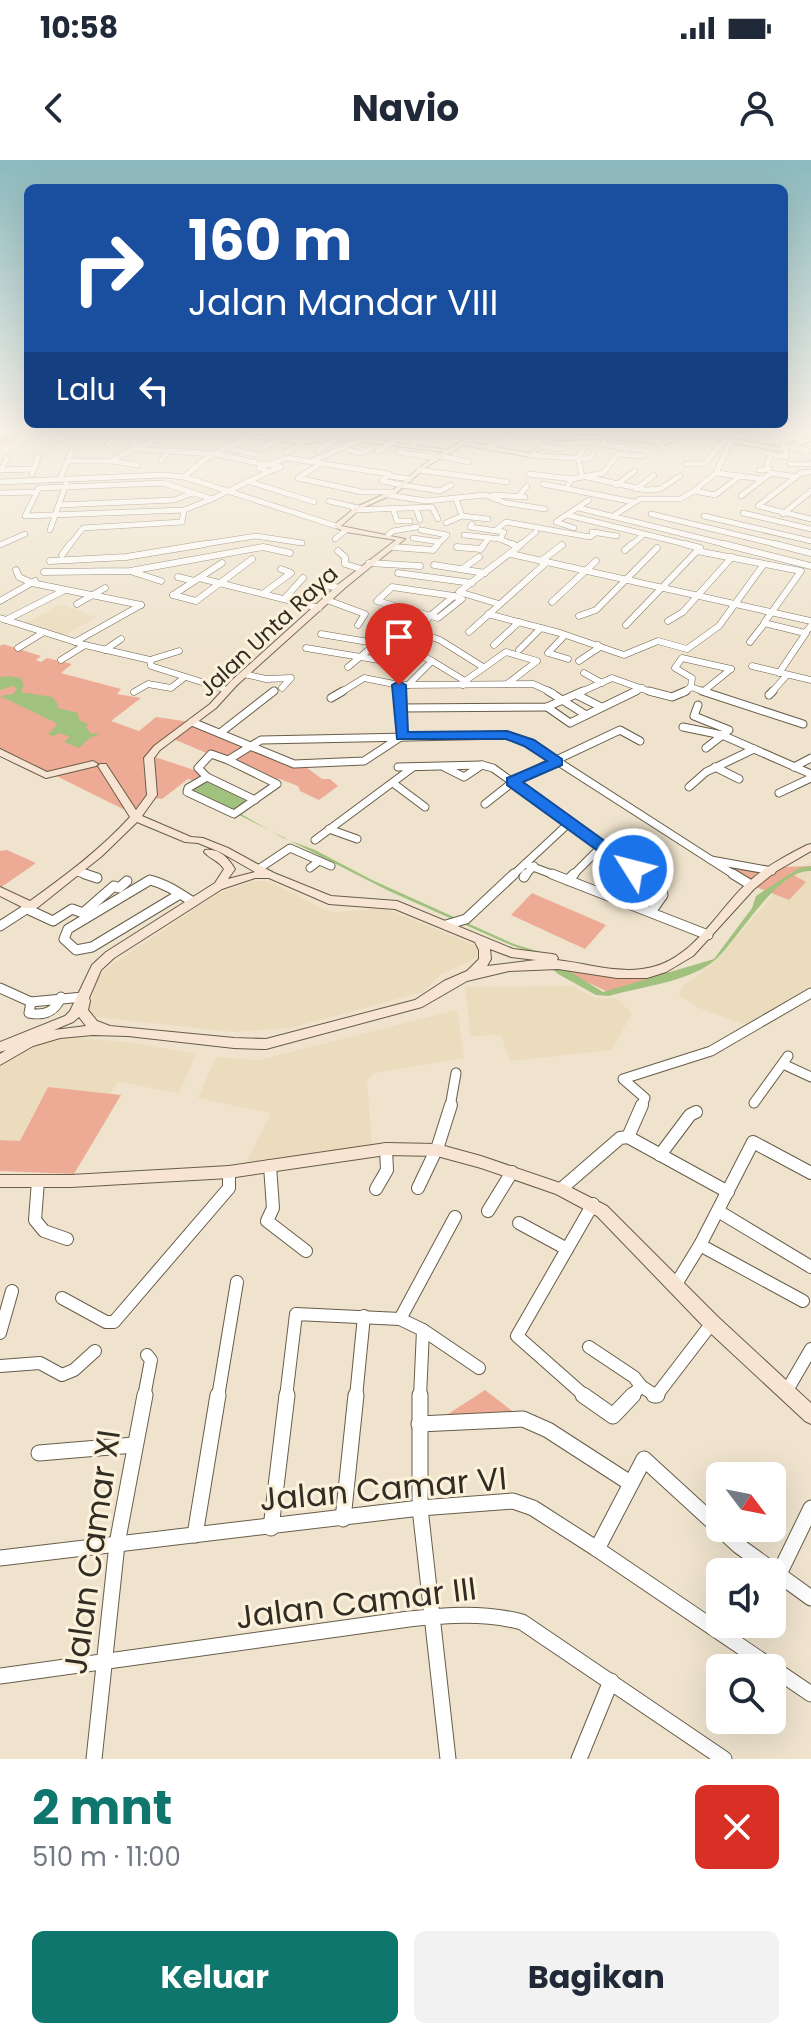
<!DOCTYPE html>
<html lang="id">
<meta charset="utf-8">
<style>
body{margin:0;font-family:Poppins,sans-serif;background:#f2f2f3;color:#1f2937;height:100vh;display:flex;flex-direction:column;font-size:30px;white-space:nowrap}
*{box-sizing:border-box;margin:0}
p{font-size:26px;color:#747a83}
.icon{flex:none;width:44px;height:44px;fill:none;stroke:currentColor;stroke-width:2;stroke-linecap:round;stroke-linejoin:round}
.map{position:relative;height:1599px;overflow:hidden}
.drawer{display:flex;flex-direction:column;background:#fff;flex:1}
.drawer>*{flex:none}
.guide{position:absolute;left:24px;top:24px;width:764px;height:244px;border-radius:12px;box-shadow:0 8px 32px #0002;background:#1a4fa0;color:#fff;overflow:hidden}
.needle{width:52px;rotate:122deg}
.fabs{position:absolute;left:706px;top:1302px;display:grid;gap:16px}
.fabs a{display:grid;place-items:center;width:80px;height:80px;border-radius:12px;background:#fff;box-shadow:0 8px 32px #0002;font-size:40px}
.pin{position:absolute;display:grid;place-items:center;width:68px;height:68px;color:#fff;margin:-82px -34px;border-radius:50% 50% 50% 0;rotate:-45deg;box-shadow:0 0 8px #0007}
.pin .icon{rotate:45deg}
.me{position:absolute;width:88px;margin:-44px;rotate:306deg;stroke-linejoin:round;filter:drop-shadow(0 0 6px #0008)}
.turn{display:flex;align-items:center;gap:28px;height:168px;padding:0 32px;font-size:36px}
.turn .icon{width:104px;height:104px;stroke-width:2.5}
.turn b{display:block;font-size:56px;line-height:68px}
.then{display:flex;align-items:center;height:76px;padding:0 32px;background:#0003;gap:16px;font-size:30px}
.round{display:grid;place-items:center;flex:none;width:84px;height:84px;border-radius:12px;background:#f2f2f3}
.summary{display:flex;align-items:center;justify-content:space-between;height:136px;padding:0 32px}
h1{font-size:48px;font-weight:700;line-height:60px;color:#0f766e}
.primary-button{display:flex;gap:16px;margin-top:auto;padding:16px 32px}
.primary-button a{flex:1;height:92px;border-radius:12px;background:#0f766e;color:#fff;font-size:32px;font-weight:700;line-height:92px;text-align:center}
.primary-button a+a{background:#f2f2f3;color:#1f2937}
.status{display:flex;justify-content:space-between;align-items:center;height:56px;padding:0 40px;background:#fff;direction:ltr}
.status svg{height:22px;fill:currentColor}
header{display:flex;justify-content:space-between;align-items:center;height:104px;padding:0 32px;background:#fff;font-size:36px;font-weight:700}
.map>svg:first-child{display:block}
.built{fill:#ebdcbe}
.green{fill:#edab95}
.water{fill:#a1c17e}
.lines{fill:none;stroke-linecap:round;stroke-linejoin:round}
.street-far5-casing{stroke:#675d49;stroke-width:6}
.street-far4-casing{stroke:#675d49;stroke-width:7}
.street-far3-casing{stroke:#675d49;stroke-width:9}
.street-far2-casing{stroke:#675d49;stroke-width:11}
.street-far1-casing{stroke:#675d49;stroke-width:14}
.street-casing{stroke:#675d49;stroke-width:17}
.secondary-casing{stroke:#675d49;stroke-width:2}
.highway-casing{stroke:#a87a50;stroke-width:2}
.street-far5{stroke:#fff;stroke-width:5}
.street-far4{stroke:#fff;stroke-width:6}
.street-far3{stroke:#fff;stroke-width:7}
.street-far2{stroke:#fff;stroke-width:9}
.street-far1{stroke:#fff;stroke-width:12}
.street{stroke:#fff;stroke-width:15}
.secondary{fill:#f8e4d2;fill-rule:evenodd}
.highway{fill:#e8a468;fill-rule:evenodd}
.route{fill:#1a73e8;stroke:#114b97;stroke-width:2}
.labels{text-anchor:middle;stroke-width:6;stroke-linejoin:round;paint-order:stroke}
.far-street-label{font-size:22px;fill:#312c24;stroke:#fcf1da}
.near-street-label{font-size:32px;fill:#312c24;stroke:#fcf1da}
</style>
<div class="status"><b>10:58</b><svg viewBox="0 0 49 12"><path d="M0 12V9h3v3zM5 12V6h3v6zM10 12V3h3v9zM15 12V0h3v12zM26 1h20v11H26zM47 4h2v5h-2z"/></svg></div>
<header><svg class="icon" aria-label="back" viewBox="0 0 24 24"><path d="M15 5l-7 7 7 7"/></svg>Navio<svg class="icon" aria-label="person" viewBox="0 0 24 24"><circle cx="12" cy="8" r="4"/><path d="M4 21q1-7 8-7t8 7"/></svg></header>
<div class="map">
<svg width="811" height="1599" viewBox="0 0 811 1599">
<rect width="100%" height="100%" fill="#efe3cd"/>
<g class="built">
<polygon points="61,444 96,457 62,477 25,464"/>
<polygon points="811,702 811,833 748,866 699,848 679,835 682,827 717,800 779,728"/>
<polygon points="252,721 269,721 323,749 335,752 384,748 477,786 482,795 440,815 423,832 291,868 233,872 98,857 87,852 99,817 110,806 217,734"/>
<polygon points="573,826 596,838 616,838 632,853 612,890 510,901 501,875 471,876 465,827"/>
<polygon points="457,850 464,898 374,913 367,920 372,985 246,1003 271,953 198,938 216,897 259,900"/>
<polygon points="69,877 135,883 196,894 179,933 118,922 110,934 48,927 19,982 0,980 0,907 17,891 51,878"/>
</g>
<g class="green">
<polygon points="3,484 41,496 36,500 41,502 47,498 72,504 61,513 121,529 117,534 141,538 111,561 139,571 156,557 190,562 302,604 322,619 330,619 338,626 319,640 300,631 298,626 280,619 268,619 171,578 180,569 143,598 147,640 135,655 0,588 0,486"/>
<polygon points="149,595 197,611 203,615 195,621 188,619 162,639 153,638"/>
<polygon points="7,690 36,703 0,728 0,691"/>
<polygon points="704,700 773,712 781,707 811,706 790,713 806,722 789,740 751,725"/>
<polygon points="532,733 606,765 585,789 511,755"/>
<polygon points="683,810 608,832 564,811 636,817"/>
<polygon points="48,927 121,935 74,1014 0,1011 0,980 20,981"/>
<polygon points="485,1230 516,1254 442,1258"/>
</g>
<g class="water">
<polygon points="10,516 21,518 24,525 21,532 52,537 58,544 58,548 78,553 79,560 88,564 86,567 90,573 100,574 90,578 79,588 64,582 70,577 60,573 53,576 48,574 57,565 56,563 0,536 13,534 17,529 13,526 0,530 0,517"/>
<path d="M204,620L247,641L234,650L283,678L315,690L372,720L514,784L537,791L603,832L714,799L752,748L756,736L799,708L811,706V711C777,708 736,783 714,801C686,823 642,826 609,836L596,835L558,814L535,793L513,786L389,731L188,629Z"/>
</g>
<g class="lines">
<g class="street-far5-casing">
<g id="street-far5">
<polyline points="43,269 28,277 50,280"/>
<polyline points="288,269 326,278"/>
<polyline points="373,269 374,278"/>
<polyline points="402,269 405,274 411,269"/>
<polyline points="493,269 508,271"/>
<polyline points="608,269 652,269"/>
<polyline points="737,269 753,271"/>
<polyline points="461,271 478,274"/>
<polyline points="786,276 805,279"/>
<polyline points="44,278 63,269"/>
<polyline points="329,278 334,271 345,273 341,278"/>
<polyline points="603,278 604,285 627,287 625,292"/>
<polyline points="656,282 663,287"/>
<polyline points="16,283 28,277"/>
<polyline points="464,283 487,269"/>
<polyline points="45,284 67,275 91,278"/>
<polyline points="107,284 127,271"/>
<polyline points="412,285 431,269"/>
<polyline points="540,286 561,289"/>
<polyline points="489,287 518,273 551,278 560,270"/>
<polyline points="793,288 806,290 807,296 811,297"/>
<polyline points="136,289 216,294 267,305"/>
<polyline points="136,289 156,279 140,273"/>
<polyline points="231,289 255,294"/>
<polyline points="262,289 278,279"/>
<polyline points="348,290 362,293 371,289"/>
<polyline points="318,291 337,278"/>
<polyline points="378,292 396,279"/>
<polyline points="398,292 436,298"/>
<polyline points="286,293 303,282"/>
<polyline points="530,295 588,299 593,295"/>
<polyline points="440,296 468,302"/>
<polyline points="67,301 111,301 138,305"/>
<polyline points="111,301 130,291 139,279"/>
<polyline points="161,301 168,291"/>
<polyline points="310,302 363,279"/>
<polyline points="686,304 704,304 725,280"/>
<polyline points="790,304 811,304"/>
<polyline points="259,308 287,298 389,314 382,321 402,325"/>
<polyline points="0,310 33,309"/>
<polyline points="1,310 7,298"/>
<polyline points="419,310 507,322"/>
<polyline points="759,310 769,309 767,302 771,295 787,297 783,283"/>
<polyline points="268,312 281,307 270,304"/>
<polyline points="811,312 801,313 758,346 811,359"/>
<polyline points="716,313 762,319"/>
<polyline points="32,314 38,297"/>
<polyline points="529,314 572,319"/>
<polyline points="389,316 410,319"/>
<polyline points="582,316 646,330 660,329 680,316"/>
<polyline points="582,316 578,298 584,288"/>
<polyline points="184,317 205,299 249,276"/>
<polyline points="298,318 362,332 394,332"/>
<polyline points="298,318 320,304"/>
<polyline points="60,319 72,290"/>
<polyline points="247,321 314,342"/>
<polyline points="0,322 163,315 184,317 336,366"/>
<polygon points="163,323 212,339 184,350 25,356 39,328"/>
<polyline points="543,324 634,342"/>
<polyline points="402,325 440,331 451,325"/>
<polyline points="568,325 572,319 603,313 618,294 643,296"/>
<polyline points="616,325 635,311"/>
<polyline points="636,329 654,315"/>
<polyline points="694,331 715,335 740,316"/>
<polyline points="0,333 35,332"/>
<polyline points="388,335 426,341 485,335 506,343 545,349"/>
<polyline points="492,335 525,337"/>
<polyline points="519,336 527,326"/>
<polyline points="741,336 771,313 795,317"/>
<polyline points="212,339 268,312 259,308"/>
<polyline points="456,339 462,356 488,359"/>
<polyline points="329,341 358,348"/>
<polyline points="59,345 174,340 193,333"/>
<polyline points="416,348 420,360"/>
<polyline points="579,348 732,386"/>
<polyline points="393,349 397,361 410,361"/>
<polyline points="354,350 432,347 438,359"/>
<polyline points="743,353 811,369"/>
<polyline points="651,354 783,386"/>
<polyline points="783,354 811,331"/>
<polyline points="567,355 693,386"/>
<polyline points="613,356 640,339 680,339 694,331 716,313 730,283"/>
<polyline points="704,356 811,381"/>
<polyline points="446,363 462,356"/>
<polyline points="472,364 470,367 504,372 500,379"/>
<polyline points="574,368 556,362 589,340"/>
<polyline points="50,370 66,324"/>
<polyline points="421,370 447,375 436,386"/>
<polyline points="496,370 506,362 590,377 597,372"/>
<polyline points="592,372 617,376"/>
<polyline points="388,375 393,371 417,367"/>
<polyline points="464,375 500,379 516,386"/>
<polyline points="413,378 440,382"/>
<polyline points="335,379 346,370"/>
<polyline points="0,385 25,374"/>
<polyline points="69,386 83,368 182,362 184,350"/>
<polyline points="192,386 256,376 302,383"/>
<polyline points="483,386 489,378"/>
<polyline points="519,386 536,372"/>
<polyline points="630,386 642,376"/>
</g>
</g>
<g class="street-far4-casing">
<g id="street-far4">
<polyline points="685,384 700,388"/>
<polyline points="724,384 811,406"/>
<polyline points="775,384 811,393"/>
<polyline points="392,387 433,390 438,384"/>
<polyline points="457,387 481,389 484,384"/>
<polyline points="518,387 521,384"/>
<polyline points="625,390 632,384"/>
<polyline points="338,391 345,397 345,404 361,409"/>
<polyline points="511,394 811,461"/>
<polyline points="62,395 70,384"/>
<polyline points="50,401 126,397 205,384"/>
<polyline points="541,401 562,385"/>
<polyline points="369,403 420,406"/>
<polyline points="434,405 485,413"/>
<polyline points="462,409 479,397"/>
<polyline points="16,410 19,417 32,423 141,445"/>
<polyline points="44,412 130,411 263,387 290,393"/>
<polyline points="133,412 161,421"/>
<polyline points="398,413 472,423"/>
<polyline points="178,417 194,421"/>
<polyline points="199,418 319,448"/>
<polyline points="318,424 340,428"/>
<polygon points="392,427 454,436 462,439 438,458 377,441"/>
<polyline points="264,433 291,413 281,409"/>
<polyline points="173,435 196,441 252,399"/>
<polyline points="173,435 222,403"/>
<polyline points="454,436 430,456 418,472 440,480 483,507"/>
<polyline points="285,438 303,418"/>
<polyline points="327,440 365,454 358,465"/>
<polyline points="0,441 35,421"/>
<polyline points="552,442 596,401"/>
<polyline points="77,444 105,428"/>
<polyline points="499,444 459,432 518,387 512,384"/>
<polyline points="488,454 560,473 624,495 658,481 687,489 719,466 764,404"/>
<polyline points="579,456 596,450 657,388"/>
<polyline points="0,458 85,485 150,500 151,506 227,530"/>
<polyline points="6,460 65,430"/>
<polyline points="668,461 683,452 732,397"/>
<polyline points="626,465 697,391 801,411 764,463 805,473 811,466"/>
<polyline points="394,468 418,472"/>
<polyline points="469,472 547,402"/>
<polyline points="321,474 410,489 432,501"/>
<polyline points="564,476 548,493 568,499"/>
<polyline points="75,482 141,445"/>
<polyline points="750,482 764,464"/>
<polyline points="494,485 519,462"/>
<polyline points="18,488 44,472"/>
<polyline points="306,488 385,501"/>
<polyline points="105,490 121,479"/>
<polyline points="519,490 541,468"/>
<polyline points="61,500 85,485"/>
<polyline points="150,500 179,491"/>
<polyline points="579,501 600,487 598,485"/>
<polyline points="752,506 811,520"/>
<polyline points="348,507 377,483"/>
<polyline points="584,513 602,523"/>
<polyline points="779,513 806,473"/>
<polyline points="244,514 266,519 291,518 282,528"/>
<polyline points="465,521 506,492 537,501 507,524"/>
<polyline points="399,525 399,533"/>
<polyline points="408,525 432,501 465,521 463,525"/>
<polyline points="705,530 731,509"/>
<polyline points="134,532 148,524 171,528 185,517"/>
<polyline points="340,533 364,518 399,525 533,524 553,533"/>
<polyline points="579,533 612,518 654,533"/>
<polyline points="632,533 642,528"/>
<polyline points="683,533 691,527"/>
<polyline points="708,533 691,527 692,518 675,508 682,498 731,509"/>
<polyline points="771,533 787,515"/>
</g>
</g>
<g class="street-far3-casing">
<g id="street-far3">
<polyline points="548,531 586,555"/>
<polyline points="649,531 672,537 686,531"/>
<polyline points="702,531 803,564"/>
<polyline points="577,535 601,547"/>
<polyline points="769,535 773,531"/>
<polyline points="331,538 343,531"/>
<polyline points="698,545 694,556 729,570 706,588"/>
<polyline points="547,547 570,563 636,531"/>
<polyline points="400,548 547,547 583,531"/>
<polyline points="192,562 294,604 364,601 402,576 399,531"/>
<polyline points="683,567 722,575 811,614"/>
<polyline points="220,573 274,531"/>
<polyline points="228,600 211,594 198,608 207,617 255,640"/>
<polyline points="398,607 482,605 493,608 643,716"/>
<polyline points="444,607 464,617 482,605"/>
<polyline points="715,607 739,619"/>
<polyline points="794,607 811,598"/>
<polyline points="207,617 188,628 187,632 234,654 277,624 228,600 261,580 507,575 529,583 736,716"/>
<polyline points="393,623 425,647"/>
<polyline points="689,627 706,612 754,589"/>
<polyline points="779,633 811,618"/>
<polyline points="485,644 518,618 620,570 640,581"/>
<polyline points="329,669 357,679"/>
<polyline points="315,680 412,608"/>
<polyline points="711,700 772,711"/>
<polyline points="525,704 557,716"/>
<polyline points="260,708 290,688 331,706"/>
<polyline points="310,708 319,701"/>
<polyline points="77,712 92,716"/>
<polyline points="512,716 569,663"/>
<polyline points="524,716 534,706"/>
<polyline points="572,716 602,686"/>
<polyline points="626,716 633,709"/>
</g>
</g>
<g class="street-far2-casing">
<g id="street-far2">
<polyline points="85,714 97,718"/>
<polyline points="552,714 708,775"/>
<polyline points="641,714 662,730 663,735 651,752"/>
<polyline points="733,714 751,725"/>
<polyline points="524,717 526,714"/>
<polyline points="568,720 574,714"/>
<path d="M180,734L92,787L76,790L64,779L68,769L150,720C166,724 179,733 193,742"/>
<polyline points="609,736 628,714"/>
<polyline points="27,749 53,761 72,749 83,753 114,726 119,728 127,721"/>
<polyline points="446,765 466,759 514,714"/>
<polyline points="0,766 31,746"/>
<polyline points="0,828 31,842 83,837"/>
<path d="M31,842L29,853C45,856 55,852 61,837"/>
<polyline points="783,904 811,917"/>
<polyline points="754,943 788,896"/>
<polyline points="450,947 456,913"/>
<polyline points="641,947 645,938 623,919 711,891 811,833"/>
</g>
</g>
<g class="street-far1-casing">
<g id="street-far1">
<polyline points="628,977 728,1032"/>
<polyline points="660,995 690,955 696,952"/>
<polyline points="270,1006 273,1048 267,1061 306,1091"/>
<polyline points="38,1021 35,1060 44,1071 67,1079"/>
<polyline points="418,1028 438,986 451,945"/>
<polyline points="376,1029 387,1010 386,989"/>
<polyline points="561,1029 620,978 628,977 642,945"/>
<polyline points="488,1051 512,1012"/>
<polyline points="718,1051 811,1107"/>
<polyline points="519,1063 567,1089"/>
<polyline points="700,1085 803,1141"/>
<polyline points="676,1124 700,1085 753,982 811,1013"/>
<polyline points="62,1138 106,1162 114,1162 229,1028 229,1012"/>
<polyline points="400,1159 455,1057"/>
<polyline points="0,1173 12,1131"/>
<polyline points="589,1187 634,1217 641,1226"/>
<polyline points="0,1206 40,1203 62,1215 74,1210 95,1191"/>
<polyline points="786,1232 811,1189"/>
<polyline points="144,1237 151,1200 147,1195"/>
<polyline points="218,1237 237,1122"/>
<polyline points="286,1237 296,1154 400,1159 423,1170 479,1208"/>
<polyline points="356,1237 364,1156"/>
<polyline points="420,1237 423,1170"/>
<polyline points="586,1237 517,1176 593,1044"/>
<polyline points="631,1237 641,1226 656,1236 712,1163"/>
</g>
</g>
<g class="street-casing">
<g id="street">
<polyline points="420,1235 420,1348 448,1599"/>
<polyline points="583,1235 613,1256 633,1235"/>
<polyline points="654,1235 657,1235"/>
<polyline points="419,1264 523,1259 548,1270 630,1323"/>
<polyline points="39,1293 134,1285"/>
<polyline points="343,1359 356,1235"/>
<polyline points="271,1368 287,1235"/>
<polyline points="195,1375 218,1235"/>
<polyline points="597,1389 644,1299 739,1386 811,1438"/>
<polyline points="0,1398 420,1348 513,1341 533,1348 597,1389 811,1534"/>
<polyline points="778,1416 811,1348"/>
<path d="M0,1516L409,1459C447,1455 484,1452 522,1462L724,1599"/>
<polyline points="94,1599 117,1384 145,1235"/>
<polyline points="579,1599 611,1521"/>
</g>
</g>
<g class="secondary-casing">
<g id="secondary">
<path d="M112,269L140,271L217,270L303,280L326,276L358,277L447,290L462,281L529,293L551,276L605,275L666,280L685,270L778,287C790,287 799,278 811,277V281L791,289L778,291L686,274L667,284L605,279L552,280L530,297L463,285L428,306L396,333L360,349L341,366L405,379L346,427L237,525L216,548L160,590L154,598L157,635L142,656L191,677L203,678L228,688L274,713L331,736L397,741L513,789L552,794L556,795L558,798L557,800C585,803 614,813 642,809C690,804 714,755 745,725C763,708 785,696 807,685L811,684V691L775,712L754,729L693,796L666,812L647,818H617L558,809L509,811L467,821L422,847L266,889L234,888L128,876L93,875L60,878L33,886L0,905V894L6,890L0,892V882L65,856L70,851L92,805L106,792L215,723L224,709C217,699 211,700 204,692L205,690C220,688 228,698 235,709L228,719L255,712L220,692L198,683L185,682L137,662L102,696L37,748H24L0,736V727L30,741C65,716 101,689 130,657L98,606L100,604H106L136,650L147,635L144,598L154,586L210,544L231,521L340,423L396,380L346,372L334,367V365L356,347L392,331L424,304L443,292L358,281L326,280L303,284L217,274L140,275ZM255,718H269L329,744L395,749L475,782L479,790V799L467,811L444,821L415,840L266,879L234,878L110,866L97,861L88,850L90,841L89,838L101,810L114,798L222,729ZM490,789L511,797L536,800L487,806L491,799ZM79,857L86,866L54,870L73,862Z"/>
<polygon points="0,589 47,612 93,601 98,604 96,606 46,618 0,596"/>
<polygon points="386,983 437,984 481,996 566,1025 607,1046 718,1157 811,1243 811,1264 805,1261 706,1169 597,1056 556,1034 481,1008 437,996 386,995 229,1018 71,1027 0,1027 0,1015 71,1015 229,1006"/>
</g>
</g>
<g class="highway-casing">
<polygon id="highway" points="20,269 29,269 0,286 0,281"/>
</g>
<use href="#street-far5" class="street-far5"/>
<use href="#street-far4" class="street-far4"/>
<use href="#street-far3" class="street-far3"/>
<use href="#street-far2" class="street-far2"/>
<use href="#street-far1" class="street-far1"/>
<use href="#street" class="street"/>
<use href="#secondary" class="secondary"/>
<use href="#highway" class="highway"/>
</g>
<linearGradient id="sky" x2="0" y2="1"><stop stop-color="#8bb9be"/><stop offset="0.55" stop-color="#f8f2e8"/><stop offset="1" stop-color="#f8f2e8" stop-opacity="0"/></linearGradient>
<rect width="811" height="492" fill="url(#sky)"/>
<polygon class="route" points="399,521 406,525 408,572 507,571 534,580 562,599 562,605 523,622 638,705 641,709 638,712 627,712 507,625 507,618 547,601 524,586 506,579 397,579 392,525"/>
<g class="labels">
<g class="far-street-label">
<text transform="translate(268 471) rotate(-43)" y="8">Jalan Unta Raya</text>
</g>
<g class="near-street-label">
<text transform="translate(383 1329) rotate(-5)" y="11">Jalan Camar VI</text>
<text transform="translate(92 1392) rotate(-82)" y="11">Jalan Camar XI</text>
<text transform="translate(356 1443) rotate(-7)" y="11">Jalan Camar III</text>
</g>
</g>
</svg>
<div class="fabs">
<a><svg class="needle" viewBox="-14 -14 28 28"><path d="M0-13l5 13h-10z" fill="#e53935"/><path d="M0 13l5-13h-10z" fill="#747a83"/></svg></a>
<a><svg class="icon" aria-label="sound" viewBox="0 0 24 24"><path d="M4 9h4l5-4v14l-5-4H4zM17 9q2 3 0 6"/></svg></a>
<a><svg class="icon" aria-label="search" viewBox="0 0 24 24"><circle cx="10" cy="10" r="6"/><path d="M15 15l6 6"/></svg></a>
</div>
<div class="pin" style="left:399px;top:525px;background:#d93025"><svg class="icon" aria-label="arrive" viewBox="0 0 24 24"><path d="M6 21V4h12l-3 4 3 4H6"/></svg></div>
<svg class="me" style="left:633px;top:709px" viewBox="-20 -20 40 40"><circle r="17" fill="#1a73e8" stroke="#fff" stroke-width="3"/><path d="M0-11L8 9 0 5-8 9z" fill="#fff"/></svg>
<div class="guide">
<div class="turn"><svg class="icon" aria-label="right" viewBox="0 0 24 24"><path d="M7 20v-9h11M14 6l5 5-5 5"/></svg><div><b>160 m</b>Jalan Mandar VIII</div></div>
<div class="then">Lalu<svg class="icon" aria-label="left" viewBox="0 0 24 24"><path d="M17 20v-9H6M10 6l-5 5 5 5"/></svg></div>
</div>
</div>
<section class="drawer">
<div class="summary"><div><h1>2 mnt</h1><p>510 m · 11:00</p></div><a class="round" style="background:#d93025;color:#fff"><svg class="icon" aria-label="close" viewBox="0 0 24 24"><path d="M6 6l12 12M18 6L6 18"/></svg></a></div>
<div class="primary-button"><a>Keluar</a><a>Bagikan</a></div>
</section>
